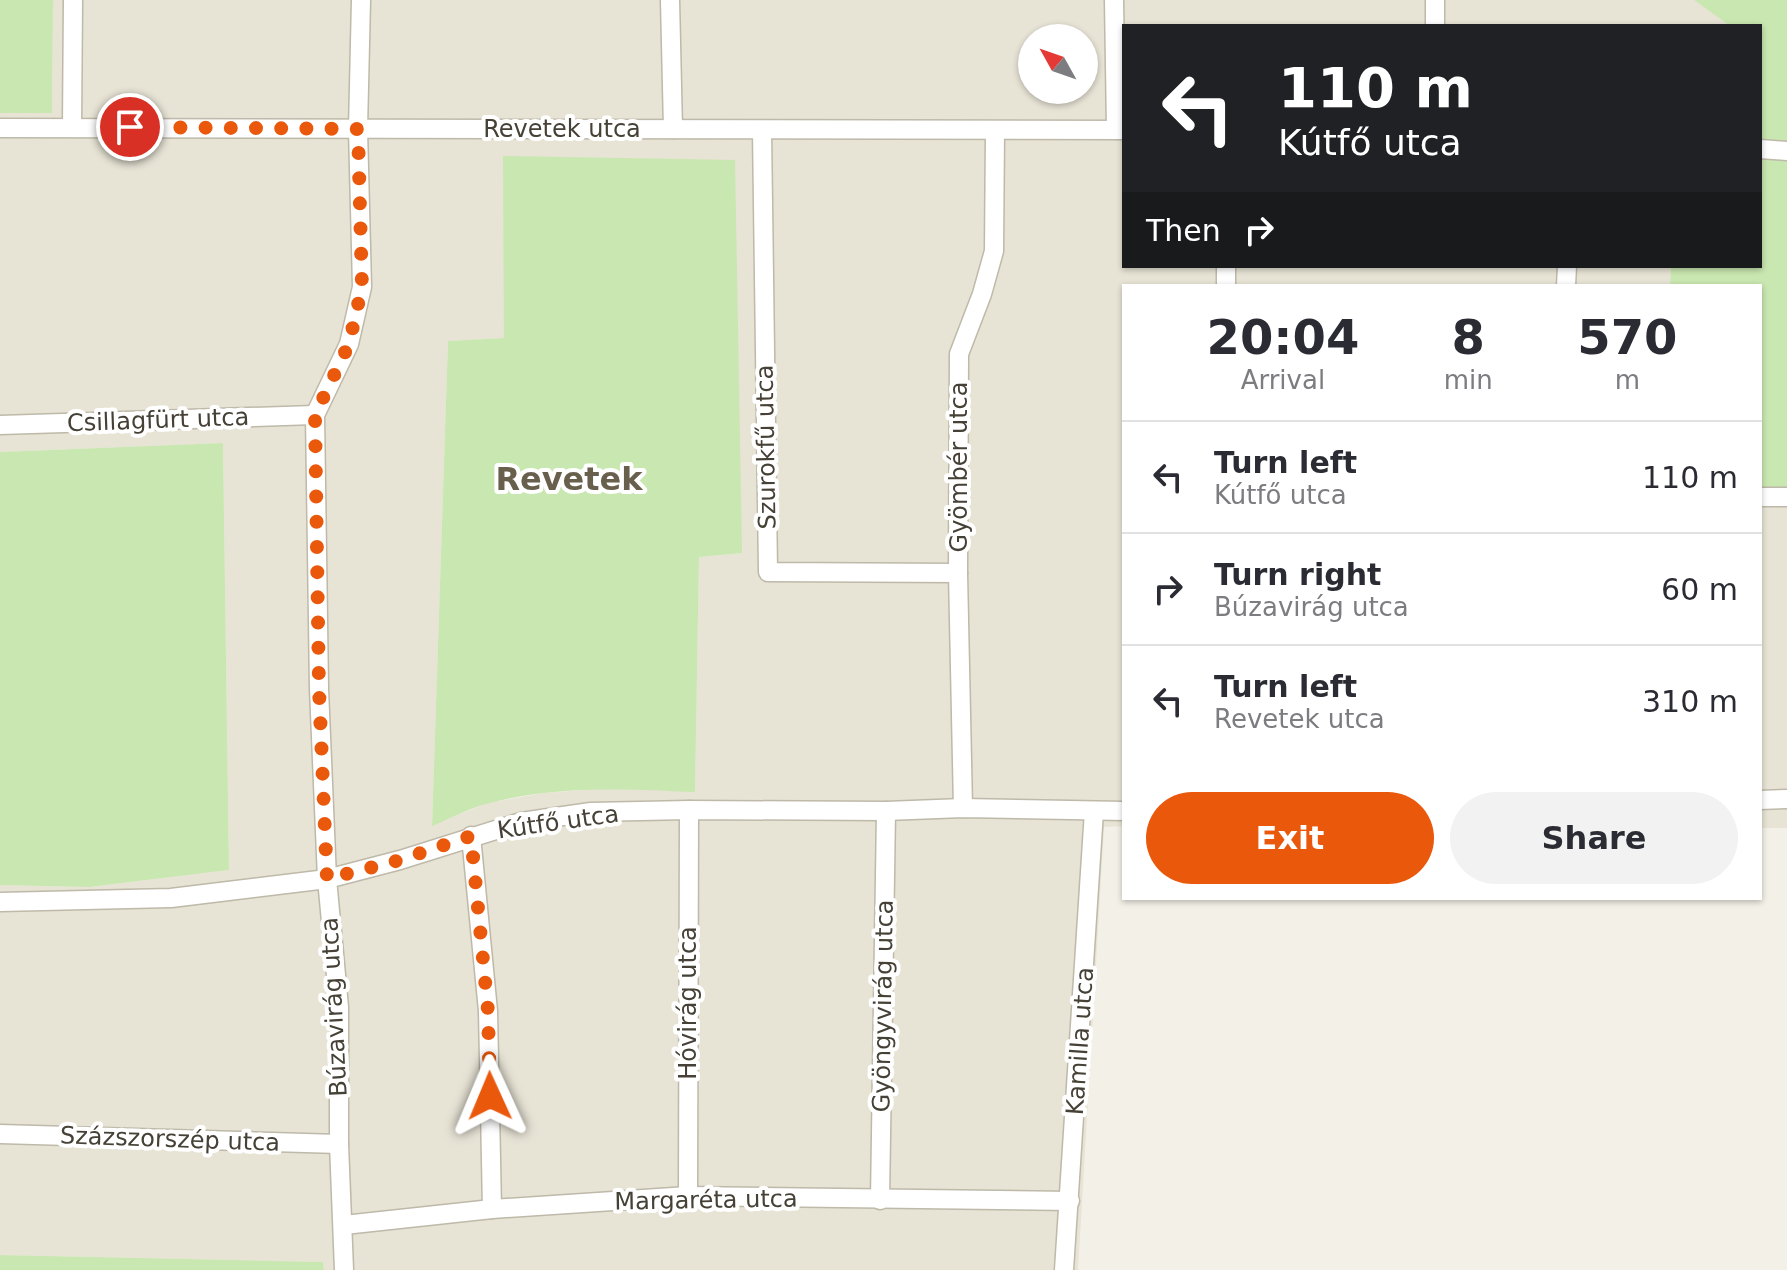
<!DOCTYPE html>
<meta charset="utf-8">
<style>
body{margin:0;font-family:"DejaVu Sans",sans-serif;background:#f2f2f3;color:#2b2b33;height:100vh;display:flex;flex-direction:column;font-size:30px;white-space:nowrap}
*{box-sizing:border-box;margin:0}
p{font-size:26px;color:#7c7c81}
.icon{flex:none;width:44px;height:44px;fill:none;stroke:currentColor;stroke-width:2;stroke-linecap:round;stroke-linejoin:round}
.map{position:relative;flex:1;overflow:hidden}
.details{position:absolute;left:1122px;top:284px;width:640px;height:616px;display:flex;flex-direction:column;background:#fff;border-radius:0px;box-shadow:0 2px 6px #0004}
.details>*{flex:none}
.top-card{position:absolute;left:1122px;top:24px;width:640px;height:244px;border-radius:0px;box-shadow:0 2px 6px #0004;background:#202124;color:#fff;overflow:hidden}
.needle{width:52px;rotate:310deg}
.tools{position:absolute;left:1018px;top:24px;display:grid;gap:16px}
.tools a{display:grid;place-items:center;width:80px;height:80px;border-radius:50%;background:#fff;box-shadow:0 2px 6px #0004;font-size:40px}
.pin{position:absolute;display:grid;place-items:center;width:68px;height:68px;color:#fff;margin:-34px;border:4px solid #fff;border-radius:50%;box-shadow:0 2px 8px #0007}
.me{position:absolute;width:88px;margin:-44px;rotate:359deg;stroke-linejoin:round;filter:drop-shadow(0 0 6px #0008)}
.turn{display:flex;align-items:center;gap:28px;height:168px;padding:0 24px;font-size:36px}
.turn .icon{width:104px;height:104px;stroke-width:2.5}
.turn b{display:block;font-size:56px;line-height:68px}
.then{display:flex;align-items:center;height:76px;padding:0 24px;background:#0003;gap:16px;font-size:30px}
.eta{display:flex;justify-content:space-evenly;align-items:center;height:136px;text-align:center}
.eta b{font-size:48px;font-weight:700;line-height:56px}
.cta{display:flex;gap:16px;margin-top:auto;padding:16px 24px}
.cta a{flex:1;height:92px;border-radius:48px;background:#ea580c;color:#fff;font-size:32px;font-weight:700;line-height:92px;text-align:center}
.cta a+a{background:#f2f2f3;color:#2b2b33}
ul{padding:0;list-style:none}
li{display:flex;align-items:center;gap:24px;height:112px;padding:0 24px;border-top:2px solid #e1e1e2}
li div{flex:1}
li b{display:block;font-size:30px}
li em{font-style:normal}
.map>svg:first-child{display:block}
.residential{fill:#e7e3d5;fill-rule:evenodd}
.green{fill:#c9e7b0}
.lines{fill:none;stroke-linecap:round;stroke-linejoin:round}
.minor-casing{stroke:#beb9a9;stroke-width:21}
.minor{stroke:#fff;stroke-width:18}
.route{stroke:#ea580c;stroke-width:14;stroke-dasharray:0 25.2}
.labels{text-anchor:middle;stroke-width:8;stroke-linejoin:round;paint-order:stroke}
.street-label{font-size:24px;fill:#464136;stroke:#fff}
.district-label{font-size:32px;font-weight:bold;fill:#68604d;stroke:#fff}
</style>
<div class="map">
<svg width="1787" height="1270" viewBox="0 0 1787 1270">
<rect width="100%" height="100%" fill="#f3f0e7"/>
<g class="residential">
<path d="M53,0H1694L1730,26H1124V266H1671L1670,286H1124V826L1104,827L1078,1270H324L323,1262L0,1255V885L89,887L229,870L223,443L0,452V113H52ZM1032,38H1084V90H1032ZM504,338L742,553L699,557L695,791L601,789L544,793L488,803L432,825L448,341Z"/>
<rect x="1760" y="492" width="27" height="336"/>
</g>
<g class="green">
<polygon points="0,0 53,0 52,113 0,113"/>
<polygon points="1694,0 1787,0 1787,492 1760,492 1760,286 1670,286 1671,266 1760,266 1760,26 1730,26"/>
<path d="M503,156L735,160L742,553L699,557L695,792C627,789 557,785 490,803C470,808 451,818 432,826L448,341L504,338Z"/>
<polygon points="223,443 229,870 89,887 0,885 0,452"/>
<polygon points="0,1255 323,1262 324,1270 0,1270"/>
</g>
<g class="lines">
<g class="minor-casing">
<g id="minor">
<polyline points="670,0 673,129"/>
<polyline points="1114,0 1116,130"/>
<polyline points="1435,0 1435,26"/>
<polyline points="72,127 73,0"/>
<polyline points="0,128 1124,130"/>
<polyline points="762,130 768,572 958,573"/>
<polyline points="1760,149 1787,151"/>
<polyline points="1226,286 1226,266"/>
<polyline points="1566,286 1567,266"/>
<polyline points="0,425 315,415"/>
<polyline points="1760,497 1787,497"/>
<polyline points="1760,800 1787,799"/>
<polyline points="963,808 958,573 959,354 982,294 994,251 995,131"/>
<polyline points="471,836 488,1011 492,1209"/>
<polyline points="0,902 171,898 327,879 400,860 521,822 591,812 689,810 886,811 963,808 1124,811"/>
<polyline points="0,1134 339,1144"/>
<polyline points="688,1196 689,810"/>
<polyline points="880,1200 886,811"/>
<polyline points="344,1225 492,1209 688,1196 1070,1201"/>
<polyline points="344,1270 339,1144 339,1007 327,879 319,689 315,415 349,344 362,287 358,129 361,0"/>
<polyline points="1064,1270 1094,811"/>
</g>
</g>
<use href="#minor" class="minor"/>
</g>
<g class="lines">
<polyline class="route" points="130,127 358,129 362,287 349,344 315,415 319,689 327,879 400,860 471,836 488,1011 490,1096"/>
</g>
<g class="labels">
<g class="street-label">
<text x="562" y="137">Revetek utca</text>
<text transform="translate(158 420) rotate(-2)" y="8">Csillagfürt utca</text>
<text transform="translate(766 447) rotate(-91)" y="8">Szurokfű utca</text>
<text transform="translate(959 467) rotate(-90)" y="8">Gyömbér utca</text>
<text transform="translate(558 822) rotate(-8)" y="8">Kútfő utca</text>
<text transform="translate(688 1003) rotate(-90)" y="8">Hóvirág utca</text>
<text transform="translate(883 1006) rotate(-89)" y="8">Gyöngyvirág utca</text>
<text transform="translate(334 1007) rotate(-93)" y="8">Búzavirág utca</text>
<text transform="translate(1080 1041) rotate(-86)" y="8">Kamilla utca</text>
<text transform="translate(170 1139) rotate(2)" y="8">Százszorszép utca</text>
<text transform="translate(706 1200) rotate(-1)" y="8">Margaréta utca</text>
</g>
<g class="district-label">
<text x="569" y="490">Revetek</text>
</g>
</g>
</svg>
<div class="tools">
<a><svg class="needle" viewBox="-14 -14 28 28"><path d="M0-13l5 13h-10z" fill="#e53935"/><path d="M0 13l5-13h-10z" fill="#7c7c81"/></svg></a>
</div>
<div class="pin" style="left:130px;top:127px;background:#d93025"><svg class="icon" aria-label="arrive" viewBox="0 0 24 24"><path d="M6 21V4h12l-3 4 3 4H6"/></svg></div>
<svg class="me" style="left:490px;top:1096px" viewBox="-20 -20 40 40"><path d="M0-17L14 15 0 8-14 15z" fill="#ea580c" stroke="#fff" stroke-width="4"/></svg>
<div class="top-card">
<div class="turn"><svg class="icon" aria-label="left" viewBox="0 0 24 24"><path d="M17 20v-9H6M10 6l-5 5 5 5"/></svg><div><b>110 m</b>Kútfő utca</div></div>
<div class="then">Then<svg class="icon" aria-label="right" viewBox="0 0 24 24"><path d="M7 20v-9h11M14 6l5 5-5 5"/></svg></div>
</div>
<section class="details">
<div class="eta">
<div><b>20:04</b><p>Arrival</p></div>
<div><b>8</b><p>min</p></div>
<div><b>570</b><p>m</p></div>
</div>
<ul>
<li><svg class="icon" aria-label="left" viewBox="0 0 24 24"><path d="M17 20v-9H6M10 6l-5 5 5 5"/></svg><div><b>Turn left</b><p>Kútfő utca</p></div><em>110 m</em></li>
<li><svg class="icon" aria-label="right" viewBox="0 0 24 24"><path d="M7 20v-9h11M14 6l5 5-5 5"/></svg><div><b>Turn right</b><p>Búzavirág utca</p></div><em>60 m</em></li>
<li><svg class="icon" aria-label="left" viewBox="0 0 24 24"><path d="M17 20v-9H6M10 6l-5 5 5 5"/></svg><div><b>Turn left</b><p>Revetek utca</p></div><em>310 m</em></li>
</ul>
<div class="cta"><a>Exit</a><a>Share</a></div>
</section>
</div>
